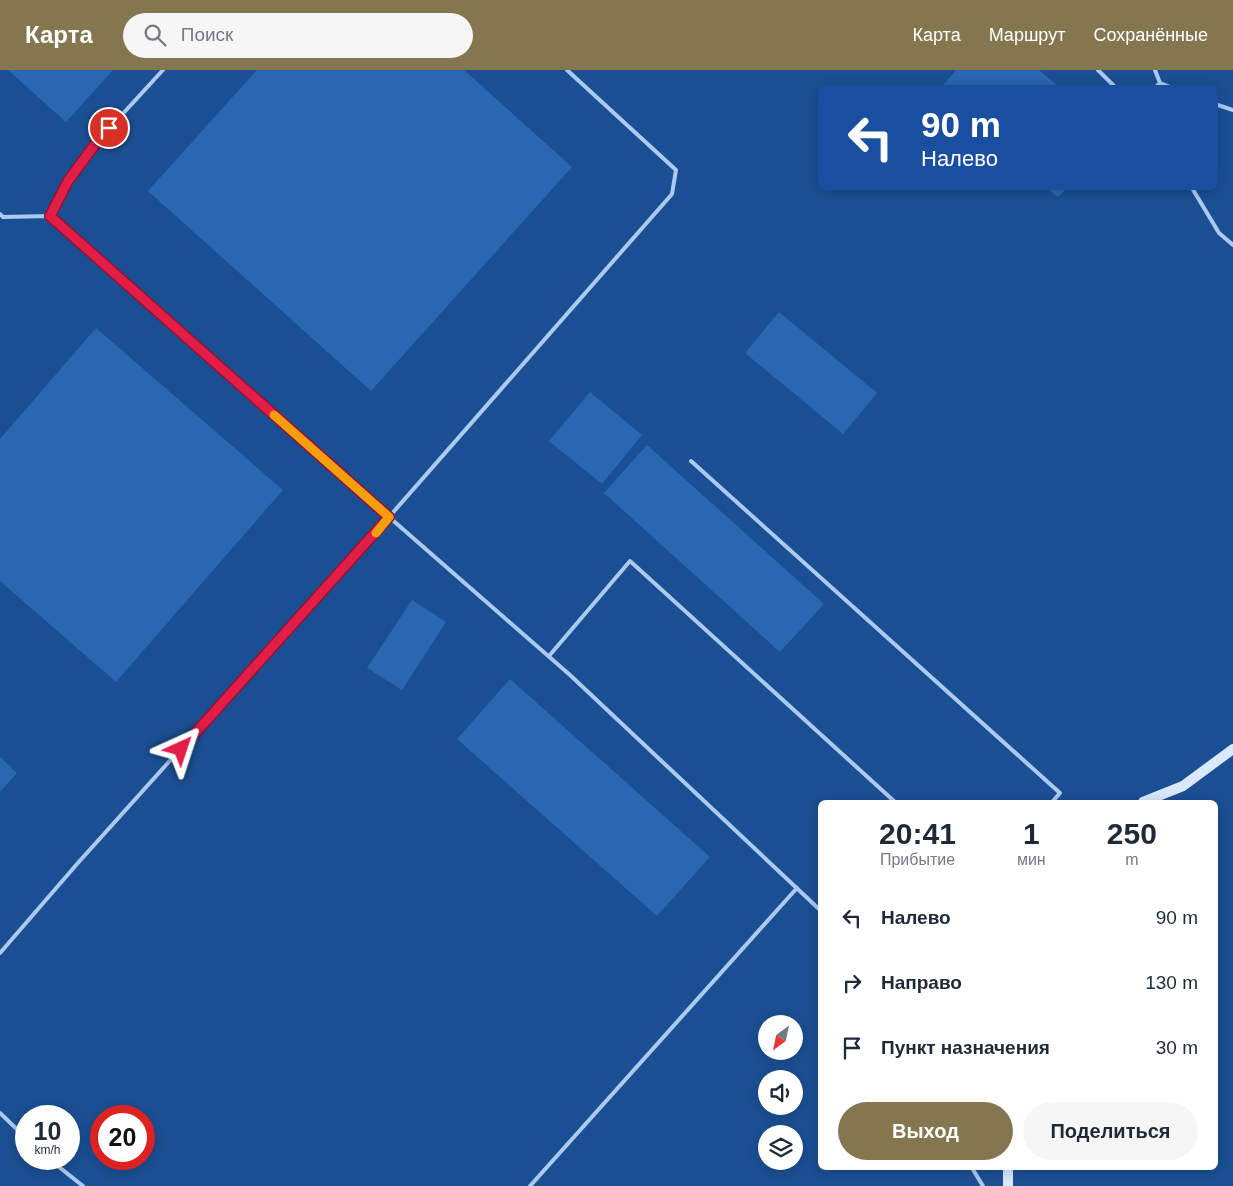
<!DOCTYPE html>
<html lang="ru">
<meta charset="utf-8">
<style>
body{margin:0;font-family:Arial,sans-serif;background:#f6f6f7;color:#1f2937;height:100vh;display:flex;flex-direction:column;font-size:19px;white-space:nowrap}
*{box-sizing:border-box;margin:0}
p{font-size:16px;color:#747a83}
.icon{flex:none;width:28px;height:28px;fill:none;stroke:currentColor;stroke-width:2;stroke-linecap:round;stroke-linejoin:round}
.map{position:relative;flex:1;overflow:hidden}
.details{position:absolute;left:818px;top:730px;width:400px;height:370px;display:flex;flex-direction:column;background:#fff;border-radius:8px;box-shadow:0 2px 12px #0003}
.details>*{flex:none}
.hud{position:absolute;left:818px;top:15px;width:400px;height:105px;border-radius:8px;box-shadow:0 2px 12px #0003;background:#1a4fa0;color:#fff;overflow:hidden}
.needle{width:32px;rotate:213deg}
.tools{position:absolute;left:758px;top:945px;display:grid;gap:10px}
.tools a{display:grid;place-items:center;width:45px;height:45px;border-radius:50%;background:#fff;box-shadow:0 2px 12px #0003;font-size:25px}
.speed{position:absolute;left:15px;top:1035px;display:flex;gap:10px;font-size:25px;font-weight:700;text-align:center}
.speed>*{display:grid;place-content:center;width:65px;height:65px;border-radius:50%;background:#fff;box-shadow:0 2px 12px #0003;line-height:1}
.speed small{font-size:12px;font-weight:400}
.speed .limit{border:8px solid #d22;background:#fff;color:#111}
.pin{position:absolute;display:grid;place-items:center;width:42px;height:42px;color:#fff;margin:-21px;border:2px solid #fff;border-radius:50%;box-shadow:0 1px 5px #0007}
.me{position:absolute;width:55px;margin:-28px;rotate:42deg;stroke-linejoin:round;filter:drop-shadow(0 0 4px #0008)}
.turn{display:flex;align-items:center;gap:18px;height:105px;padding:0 20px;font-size:22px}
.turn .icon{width:65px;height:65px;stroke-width:2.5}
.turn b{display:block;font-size:35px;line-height:42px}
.eta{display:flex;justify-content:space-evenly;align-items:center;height:85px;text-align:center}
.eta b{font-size:30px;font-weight:700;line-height:35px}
.button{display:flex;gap:10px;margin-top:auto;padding:10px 20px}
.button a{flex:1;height:58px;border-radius:30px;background:#84764e;color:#fff;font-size:20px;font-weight:700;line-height:58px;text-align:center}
.button a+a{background:#f6f6f7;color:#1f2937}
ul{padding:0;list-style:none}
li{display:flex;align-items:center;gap:15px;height:65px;padding:0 20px}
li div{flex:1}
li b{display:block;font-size:19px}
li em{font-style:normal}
header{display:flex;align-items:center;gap:30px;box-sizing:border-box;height:70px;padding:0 25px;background:#84764e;color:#fff}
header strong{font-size:24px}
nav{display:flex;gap:28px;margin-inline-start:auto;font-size:18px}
.search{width:350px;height:45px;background:#f6f6f7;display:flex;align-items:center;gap:12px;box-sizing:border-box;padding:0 18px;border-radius:28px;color:#747a83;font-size:19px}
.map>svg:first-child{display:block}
.building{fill:#2a66b1}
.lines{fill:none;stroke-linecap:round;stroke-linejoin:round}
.lane{stroke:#accaef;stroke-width:4}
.secondary{stroke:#dae8fb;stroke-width:10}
.route-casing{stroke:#92132f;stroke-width:12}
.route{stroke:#e11d48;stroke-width:9}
.slow{stroke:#f59e0b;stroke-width:9}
</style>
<header>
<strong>Карта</strong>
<div class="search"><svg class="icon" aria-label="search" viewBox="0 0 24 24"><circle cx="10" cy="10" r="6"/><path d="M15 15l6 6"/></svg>Поиск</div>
<nav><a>Карта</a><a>Маршрут</a><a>Сохранённые</a></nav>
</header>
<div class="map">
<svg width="1233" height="1116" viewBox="0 0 1233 1116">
<rect width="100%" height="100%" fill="#1b4f93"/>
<g class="building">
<polygon points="8,0 113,0 66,52"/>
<polygon points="257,0 464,0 572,97 371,321 148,121"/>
<polygon points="956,0 1039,0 1060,18 941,18"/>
<polygon points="1047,118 1067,118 1058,127"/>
<polygon points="779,242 877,323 843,364 745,283"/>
<polygon points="96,258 283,420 116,612 0,511 0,369"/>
<polygon points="590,322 642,365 602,414 549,371"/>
<polygon points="647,375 824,534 780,582 604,423"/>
<polygon points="412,530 446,552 402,620 367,598"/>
<polygon points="510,609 710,787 657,846 457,669"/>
<polygon points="0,687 17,703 0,722"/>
</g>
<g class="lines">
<g class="lane">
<polyline points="1098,0 1116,18"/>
<polyline points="1155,0 1160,13"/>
<polyline points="1155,18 1160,13 1173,18"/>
<polyline points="1215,34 1233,40"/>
<polyline points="1192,118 1219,163 1233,175"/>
<polyline points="0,144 3,147 50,146 389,447 570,605 820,840"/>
<polyline points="50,146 68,111 96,73 163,0"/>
<polyline points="691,391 1060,723 1052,732"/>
<polyline points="549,586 630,491 895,732"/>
<polyline points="0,883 77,794 389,447 672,124 676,100 567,0"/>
<polyline points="0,1043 26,1068"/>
<polyline points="49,1089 83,1116"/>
<polyline points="972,1098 983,1116"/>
<polyline points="530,1116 797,818"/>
</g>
<g class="secondary">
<polyline points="1143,732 1183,716 1233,679"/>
<polyline points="1008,1116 1008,1098"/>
</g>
</g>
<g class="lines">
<g class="route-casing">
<polyline id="route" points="109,58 96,73 68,111 50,146 389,447 181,679"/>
</g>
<use href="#route" class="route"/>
<polyline class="slow" points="274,345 389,447 376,463"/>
</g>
</svg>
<div class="tools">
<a><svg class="needle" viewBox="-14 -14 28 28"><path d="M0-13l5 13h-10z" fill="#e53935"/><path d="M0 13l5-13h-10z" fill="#747a83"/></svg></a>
<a><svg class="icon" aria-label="sound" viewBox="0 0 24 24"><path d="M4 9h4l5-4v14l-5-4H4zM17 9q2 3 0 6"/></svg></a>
<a><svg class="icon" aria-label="layers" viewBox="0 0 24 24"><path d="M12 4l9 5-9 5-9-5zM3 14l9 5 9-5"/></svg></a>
</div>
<div class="speed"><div>10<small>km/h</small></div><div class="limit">20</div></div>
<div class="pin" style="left:109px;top:58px;background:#d93025"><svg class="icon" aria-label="arrive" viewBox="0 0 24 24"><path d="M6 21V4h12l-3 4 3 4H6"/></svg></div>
<svg class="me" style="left:181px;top:679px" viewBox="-20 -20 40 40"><path d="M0-17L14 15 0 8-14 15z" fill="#e11d48" stroke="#fff" stroke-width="4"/></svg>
<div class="hud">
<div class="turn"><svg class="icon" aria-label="left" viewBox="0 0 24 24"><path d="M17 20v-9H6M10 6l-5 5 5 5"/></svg><div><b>90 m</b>Налево</div></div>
</div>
<section class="details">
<div class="eta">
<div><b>20:41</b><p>Прибытие</p></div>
<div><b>1</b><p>мин</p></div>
<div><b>250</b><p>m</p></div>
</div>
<ul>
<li><svg class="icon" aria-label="left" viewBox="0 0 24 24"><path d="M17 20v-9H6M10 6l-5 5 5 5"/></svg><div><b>Налево</b></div><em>90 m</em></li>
<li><svg class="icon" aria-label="right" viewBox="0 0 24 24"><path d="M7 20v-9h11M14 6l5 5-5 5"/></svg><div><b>Направо</b></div><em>130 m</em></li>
<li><svg class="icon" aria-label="arrive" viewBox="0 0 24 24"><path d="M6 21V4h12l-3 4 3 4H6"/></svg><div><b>Пункт назначения</b></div><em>30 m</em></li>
</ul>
<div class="button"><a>Выход</a><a>Поделиться</a></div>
</section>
</div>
